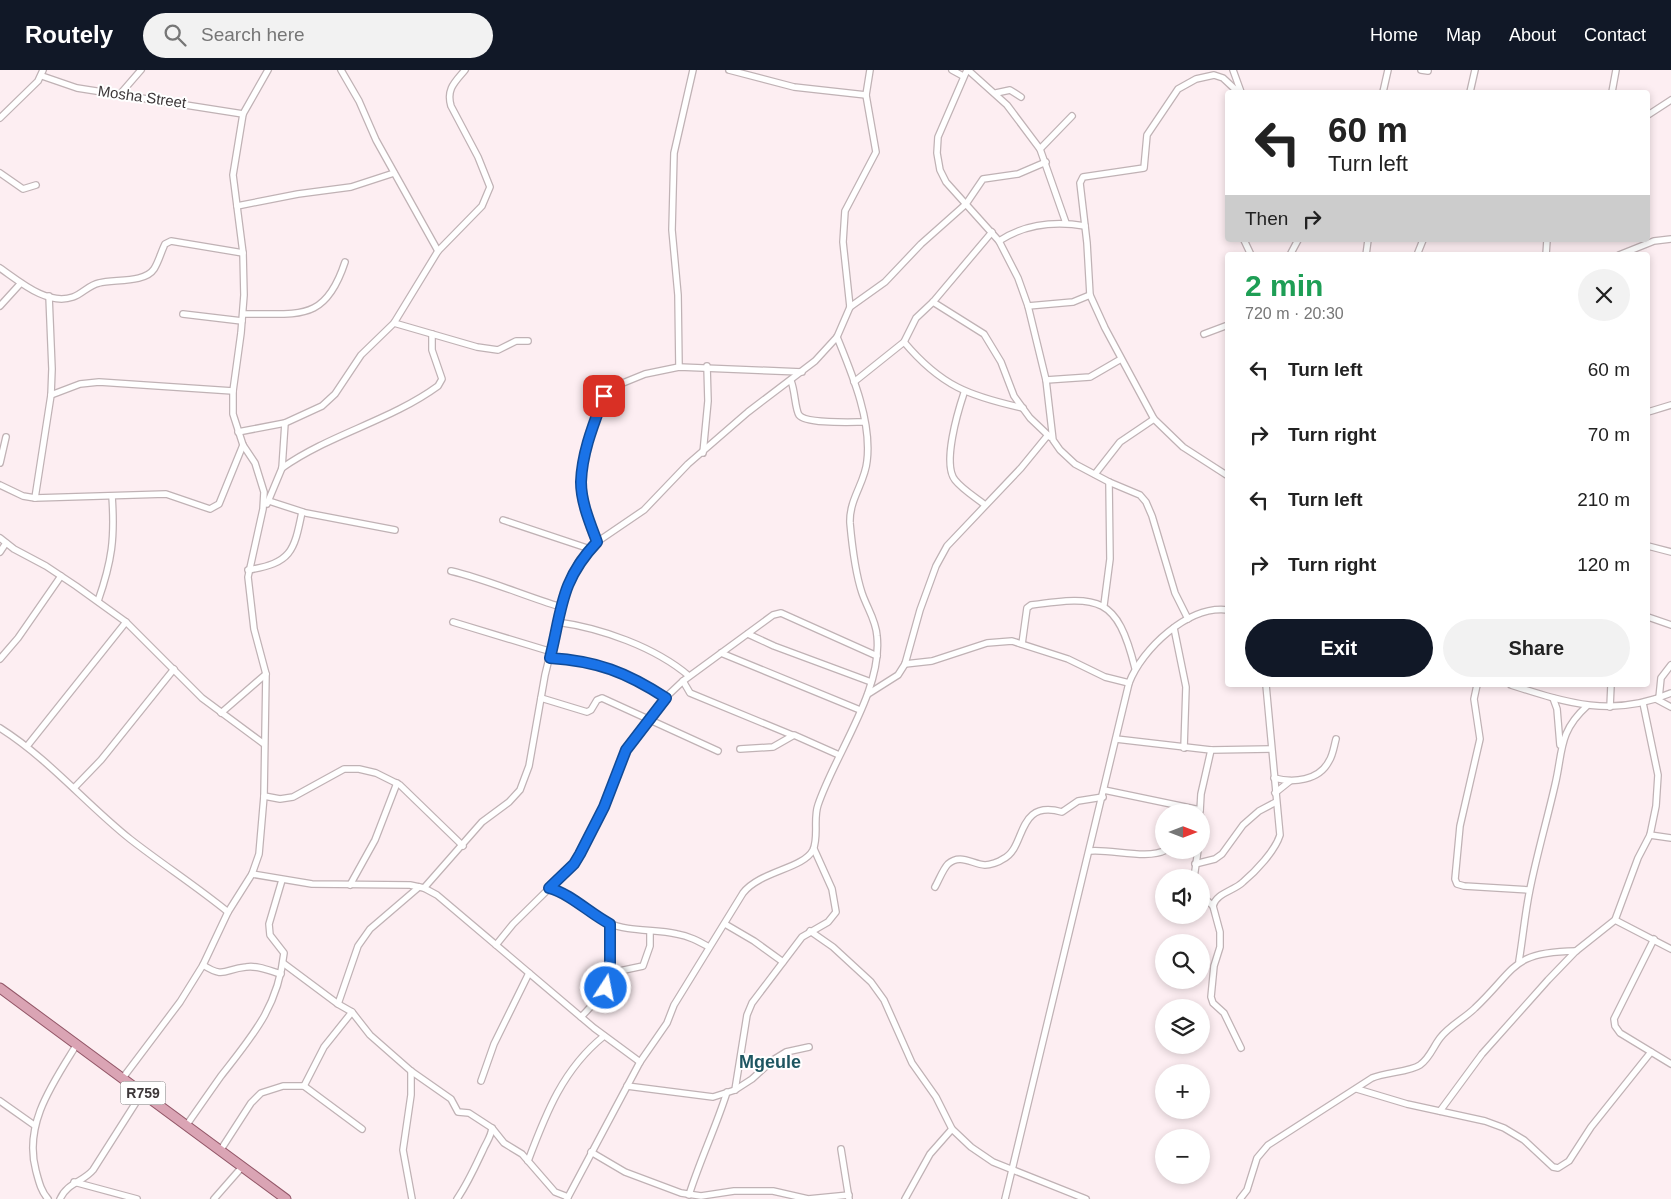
<!DOCTYPE html>
<meta charset="utf-8">
<style>
body{margin:0;font-family:Helvetica,sans-serif;background:#f2f2f2;color:#222;height:100vh;display:flex;flex-direction:column;font-size:19px;white-space:nowrap}
*{box-sizing:border-box;margin:0}
p{font-size:16px;color:#767676}
.icon{flex:none;width:28px;height:28px;fill:none;stroke:currentColor;stroke-width:2;stroke-linecap:round;stroke-linejoin:round}
.map{position:relative;flex:1;overflow:hidden}
.sheet{position:absolute;left:1225px;top:182px;width:425px;height:435px;display:flex;flex-direction:column;background:#fff;border-radius:5px;box-shadow:0 2px 8px #0003}
.sheet>*{flex:none}
.banner{position:absolute;left:1225px;top:20px;width:425px;height:152px;border-radius:5px;box-shadow:0 2px 8px #0003;background:#fff;color:#222;overflow:hidden}
.needle{width:32px;rotate:90deg}
.controls{position:absolute;left:1155px;top:734px;display:grid;gap:10px}
.controls a{display:grid;place-items:center;width:55px;height:55px;border-radius:50%;background:#fff;box-shadow:0 2px 8px #0003;font-size:25px}
.pin{position:absolute;display:grid;place-items:center;width:42px;height:42px;color:#fff;margin:-21px;border-radius:10px;box-shadow:0 2px 8px #0006}
.me{position:absolute;width:55px;margin:-28px;rotate:11deg;stroke-linejoin:round;filter:drop-shadow(0 0 4px #0008)}
.turn{display:flex;align-items:center;gap:18px;height:105px;padding:0 20px;font-size:22px}
.turn .icon{width:65px;height:65px;stroke-width:2.5}
.turn b{display:block;font-size:35px;line-height:42px}
.then{display:flex;align-items:center;height:48px;padding:0 20px;background:#0003;gap:10px;font-size:19px}
.round{display:grid;place-items:center;flex:none;width:52px;height:52px;border-radius:26px;background:#f2f2f2}
.overview{display:flex;align-items:center;justify-content:space-between;height:85px;padding:0 20px}
h1{font-size:30px;font-weight:800;line-height:38px;color:#1e9e55}
.button{display:flex;gap:10px;margin-top:auto;padding:10px 20px}
.button a{flex:1;height:58px;border-radius:30px;background:#111827;color:#fff;font-size:20px;font-weight:800;line-height:58px;text-align:center}
.button a+a{background:#f2f2f2;color:#222}
ul{padding:0;list-style:none}
li{display:flex;align-items:center;gap:15px;height:65px;padding:0 20px}
li div{flex:1}
li b{display:block;font-size:19px}
li em{font-style:normal}
header{display:flex;align-items:center;gap:30px;box-sizing:border-box;height:70px;padding:0 25px;background:#111827;color:#fff}
header strong{font-size:24px}
nav{display:flex;gap:28px;margin-inline-start:auto;font-size:18px}
.search{width:350px;height:45px;background:#f2f2f2;display:flex;align-items:center;gap:12px;box-sizing:border-box;padding:0 18px;border-radius:28px;color:#767676;font-size:19px}
.map>svg:first-child{display:block}
.lines{fill:none;stroke-linecap:round;stroke-linejoin:round}
.minor-casing{stroke:#c0b2b5;stroke-width:8}
.primary-casing{stroke:#935768;stroke-width:11}
.minor{stroke:#fff;stroke-width:5.5}
.primary{stroke:#daa4b4;stroke-width:9}
.route-casing{stroke:#114b97;stroke-width:12}
.route{stroke:#1a73e8;stroke-width:9}
.labels{text-anchor:middle;stroke-width:4;stroke-linejoin:round;paint-order:stroke}
.shield{fill:#fff;stroke:#777374;stroke-width:1}
.shield-label{font-size:14px;font-weight:bold;fill:#3d3739}
.street-label{font-size:15px;fill:#3d3739;stroke:#fff}
.quarter-label{font-size:18px;font-weight:bold;fill:#1e5661;stroke:#fff}
</style>
<header>
<strong>Routely</strong>
<div class="search"><svg class="icon" aria-label="search" viewBox="0 0 24 24"><circle cx="10" cy="10" r="6"/><path d="M15 15l6 6"/></svg>Search here</div>
<nav><a>Home</a><a>Map</a><a>About</a><a>Contact</a></nav>
</header>
<div class="map">
<svg width="1671" height="1129" viewBox="0 0 1671 1129">
<rect width="100%" height="100%" fill="#fdeef2"/>
<g class="lines">
<g class="minor-casing">
<g id="minor">
<polyline points="341,0 359,31 376,70 438,181"/>
<polyline points="729,0 794,17 866,25"/>
<polyline points="952,0 963,6"/>
<polyline points="967,0 938,67 937,83 940,100 946,112 999,171 1018,208 1028,236 1046,310 1053,370 1060,380 1075,394 1109,412 1140,425 1146,432 1152,446 1175,523 1188,549"/>
<polyline points="968,0 1007,35 1040,79 1066,153"/>
<polyline points="1233,0 1241,22"/>
<polyline points="1421,0 1428,1"/>
<polyline points="42,6 77,18 243,44"/>
<polyline points="1383,22 1388,0"/>
<polyline points="1470,22 1475,0"/>
<polyline points="1612,22 1616,0"/>
<polyline points="121,23 141,0"/>
<polyline points="996,23 1010,20 1021,27"/>
<polyline points="1648,45 1671,30"/>
<polyline points="0,48 38,11 43,0"/>
<polyline points="1040,79 1072,46"/>
<polyline points="0,103 23,119 36,115"/>
<polyline points="237,136 298,124 351,117 394,103"/>
<polyline points="1244,170 1251,185"/>
<path d="M999,171C1025,154 1055,151 1085,156"/>
<polyline points="1290,185 1298,170"/>
<polyline points="1366,185 1368,170"/>
<polyline points="1417,185 1423,170"/>
<polyline points="1546,185 1547,170"/>
<polyline points="1619,185 1654,171 1671,169"/>
<path d="M0,198C19,211 47,236 73,227C82,224 89,215 99,213C114,209 145,213 154,199C159,191 161,182 165,174L171,171L243,183"/>
<polyline points="933,232 984,264 1001,292 1014,326 1030,348 1050,367"/>
<polyline points="0,236 20,214"/>
<polyline points="1028,236 1073,232 1090,225"/>
<polyline points="850,237 885,212 921,174 966,134 983,109 1018,104 1046,92"/>
<polyline points="183,244 242,251"/>
<path d="M243,244C299,243 325,253 345,192"/>
<polyline points="394,253 477,277 498,280 516,271 528,271"/>
<polyline points="1204,264 1228,255"/>
<path d="M904,272C941,316 969,326 1023,338"/>
<polyline points="679,297 678,225 672,160 674,83 693,0"/>
<polyline points="1046,310 1090,307 1121,289"/>
<path d="M791,311C795,320 795,339 799,345C806,354 851,352 864,352"/>
<polyline points="854,312 904,272 916,248 933,232 992,162"/>
<path d="M964,323C958,341 942,394 955,410C962,419 975,427 985,435"/>
<polyline points="51,325 80,314 99,312 233,321"/>
<polyline points="1648,342 1671,335"/>
<path d="M238,362L285,353L322,336L335,324L361,285L394,253L438,181L482,136L490,117L478,87L451,36C446,19 455,12 465,0"/>
<polyline points="703,383 708,331 707,296"/>
<polyline points="0,393 6,367"/>
<path d="M282,398C330,364 390,351 438,316L442,309L432,280V264"/>
<polyline points="1095,404 1120,372 1154,349"/>
<polyline points="1228,406 1183,377 1154,349 1105,258 1090,225 1087,173 1080,113 1083,107 1144,98 1147,65 1178,19 1196,9 1214,5 1223,8 1238,22"/>
<polyline points="0,415 23,426 35,428 166,424 210,439 219,434 243,375"/>
<polyline points="35,428 51,325 52,299 49,226"/>
<polyline points="269,431 306,443 395,460"/>
<polyline points="267,434 282,398 285,353"/>
<polyline points="503,450 590,479"/>
<polyline points="0,468 14,479 46,496 76,516 126,552 202,628 264,674"/>
<polyline points="597,472 584,433 581,412 585,383 593,355 604,326 613,317 645,304 679,297 802,302"/>
<polyline points="1648,476 1671,482"/>
<polyline points="0,482 6,473"/>
<path d="M248,500C291,493 294,482 302,442"/>
<path d="M451,501C489,510 524,526 561,537"/>
<path d="M98,531C112,491 115,468 112,426"/>
<polyline points="1104,535 1110,489 1109,412"/>
<polyline points="1648,547 1671,555"/>
<polyline points="453,552 552,582"/>
<path d="M557,552C601,558 655,577 689,606"/>
<polyline points="1174,558 1186,617 1184,678"/>
<polyline points="748,564 774,576 871,612"/>
<path d="M1022,574L1027,538L1031,535C1100,525 1117,527 1135,598"/>
<polyline points="721,583 860,640"/>
<path d="M550,588C597,591 626,603 665,628"/>
<polyline points="0,589 18,568 61,506"/>
<polyline points="905,594 932,591 987,573 1012,571 1068,589 1105,607 1129,613"/>
<polyline points="683,611 690,623 792,665"/>
<polyline points="1477,615 1474,629 1480,669 1460,756 1455,809 1457,814 1464,816 1529,820"/>
<path d="M1511,615C1567,633 1613,648 1671,623"/>
<polyline points="868,624 898,605 905,594 920,540 936,496 947,476 1021,398 1048,365"/>
<polyline points="541,628 587,642 591,640 597,630 602,628 718,681"/>
<polyline points="1553,628 1557,639 1560,675"/>
<polyline points="1659,628 1661,608 1671,595"/>
<polyline points="1656,629 1671,637"/>
<polyline points="1610,637 1611,615"/>
<polyline points="221,643 266,604"/>
<path d="M0,658C49,689 85,733 130,769C162,794 196,816 228,842"/>
<polyline points="1116,669 1211,680 1271,679"/>
<polyline points="28,675 126,552"/>
<polyline points="740,679 773,677 794,665 839,685"/>
<path d="M1274,708C1293,713 1319,711 1329,691C1333,685 1334,676 1336,669"/>
<polyline points="74,718 101,690 174,599"/>
<polyline points="1104,720 1200,740"/>
<polyline points="1275,723 1290,711"/>
<polyline points="264,726 280,729 293,727 344,699 359,699 376,703 400,715 463,776"/>
<polyline points="1200,741 1201,724 1211,680"/>
<polyline points="1201,747 1203,758 1201,771"/>
<polyline points="1650,765 1671,768"/>
<path d="M1090,781C1113,779 1147,790 1166,780"/>
<polyline points="1195,794 1215,789 1222,784 1243,755 1259,741 1276,732"/>
<polyline points="252,804 312,814 410,815 424,818 437,825 594,958 640,992"/>
<polyline points="1194,808 1198,780"/>
<polyline points="350,815 375,770 397,713"/>
<path d="M935,817C939,810 943,799 948,794C960,783 972,794 985,795C990,795 999,792 1003,789C1027,778 1015,729 1062,742L1078,731L1103,727"/>
<polyline points="424,818 482,752 509,732 520,720 529,696 545,605 567,515 580,489 597,472 644,440 688,394 748,342 815,291 837,267 850,237 843,172 845,141 876,82 866,25 870,0"/>
<path d="M549,818C572,824 587,843 608,853C629,862 655,859 677,864C689,866 698,871 709,877"/>
<polyline points="1201,825 1213,836"/>
<polyline points="1615,850 1671,879"/>
<polyline points="725,854 754,871 783,892"/>
<polyline points="810,861 833,877 871,912 884,930 912,993 936,1027 952,1059 971,1077 993,1092 1086,1129"/>
<polyline points="1654,869 1614,949 1615,956 1620,963 1671,994"/>
<polyline points="496,875 513,854 574,794 604,737 625,679 665,628 683,611 773,545 781,543 877,586"/>
<path d="M1519,891C1523,867 1525,843 1530,819C1537,784 1547,750 1555,715C1563,682 1558,662 1587,636"/>
<polyline points="283,893 338,934 352,942 370,965 411,1001 451,1029 458,1042 469,1043 492,1058 504,1073 522,1084 555,1122 568,1127"/>
<path d="M203,895C225,909 224,899 246,897C258,895 270,901 281,904"/>
<polyline points="610,903 643,896 650,876 650,861"/>
<polyline points="338,934 358,876 370,859 419,817"/>
<path d="M581,947C616,912 611,900 610,854"/>
<path d="M1241,978L1224,943L1213,933L1211,927L1214,896L1220,877V862L1213,836C1216,823 1234,821 1243,812C1256,801 1275,781 1280,765L1266,615"/>
<polyline points="411,1001 411,1025 403,1080 412,1129"/>
<polyline points="122,1009 180,932 203,895 228,842 252,804 259,784 264,726 266,604 254,559 248,507 263,439 264,422 255,393 243,375 233,344 233,321 241,263 244,225 243,183 233,105 243,44 268,0"/>
<polyline points="481,1011 494,974 529,903"/>
<polyline points="304,1016 324,977 352,942"/>
<polyline points="627,1016 713,1027 735,1020 752,1009 773,990 786,982 809,977"/>
<polyline points="1357,1019 1407,1034 1485,1051 1504,1058 1524,1070 1553,1097 1558,1098 1569,1091 1591,1057 1651,982"/>
<polyline points="735,1020 747,945 752,933 802,867 828,852 836,842 832,819 814,779"/>
<polyline points="0,1031 34,1055"/>
<polyline points="1440,1041 1482,984 1548,910 1576,881 1615,850 1638,788 1650,765 1656,736 1658,705 1643,633"/>
<path d="M186,1056C197,1040 209,1023 221,1006C253,965 278,937 284,883L270,865L269,854L282,810"/>
<polyline points="841,1079 849,1129"/>
<polyline points="220,1081 251,1033 261,1023 283,1016 304,1016 362,1059"/>
<polyline points="591,1082 625,1102 681,1123 701,1126 734,1121 773,1121 808,1129 849,1125"/>
<path d="M528,1091C546,1043 563,999 604,966"/>
<polyline points="74,1112 137,1129"/>
<path d="M689,1125C700,1090 716,1057 727,1022"/>
<path d="M48,1129C41,1121 39,1112 36,1101C23,1054 53,1013 77,974"/>
<path d="M60,1129C67,1113 83,1112 93,1100L142,1023"/>
<polyline points="214,1129 242,1097"/>
<path d="M457,1129C468,1113 475,1097 483,1080C487,1071 491,1067 492,1058"/>
<path d="M567,1129L640,992L667,953L674,935L743,823C760,801 803,799 813,780C819,767 813,749 818,735C835,684 883,620 877,566C876,550 867,538 862,523C855,502 852,475 850,453C849,429 865,413 867,391C872,351 852,304 837,267"/>
<polyline points="905,1129 930,1084 952,1059"/>
<path d="M1005,1129L1129,613C1142,579 1188,535 1228,540"/>
<path d="M1240,1129L1247,1120L1257,1088L1268,1075L1372,1008C1386,1002 1410,1002 1420,995C1430,988 1433,977 1440,968C1449,956 1465,948 1475,938C1517,898 1511,882 1576,881"/>
</g>
</g>
<g class="primary-casing">
<polyline id="primary" points="0,918 286,1129"/>
</g>
<use href="#minor" class="minor"/>
<use href="#primary" class="primary"/>
</g>
<g class="lines">
<g class="route-casing">
<path id="route" d="M604,326C594,353 582,382 581,412C581,432 590,453 597,472C560,511 562,540 550,588C597,591 626,602 666,628L626,680L604,737L580,784L574,794L549,818C571,824 589,843 610,854V903L606,918"/>
</g>
<use href="#route" class="route"/>
</g>
<g class="labels">
<rect class="shield" x="120.5" y="1011.5" width="45" height="23" rx="4"/>
<g class="shield-label">
<text x="143" y="1028">R759</text>
</g>
<g class="street-label">
<text transform="translate(142 27) rotate(8)" y="5">Mosha Street</text>
</g>
<g class="quarter-label">
<text x="770" y="998">Mgeule</text>
</g>
</g>
</svg>
<div class="controls">
<a><svg class="needle" viewBox="-14 -14 28 28"><path d="M0-13l5 13h-10z" fill="#e53935"/><path d="M0 13l5-13h-10z" fill="#767676"/></svg></a>
<a><svg class="icon" aria-label="sound" viewBox="0 0 24 24"><path d="M4 9h4l5-4v14l-5-4H4zM17 9q2 3 0 6"/></svg></a>
<a><svg class="icon" aria-label="search" viewBox="0 0 24 24"><circle cx="10" cy="10" r="6"/><path d="M15 15l6 6"/></svg></a>
<a><svg class="icon" aria-label="layers" viewBox="0 0 24 24"><path d="M12 4l9 5-9 5-9-5zM3 14l9 5 9-5"/></svg></a>
<a>+</a>
<a>−</a>
</div>
<div class="pin" style="left:604px;top:326px;background:#d93025"><svg class="icon" aria-label="arrive" viewBox="0 0 24 24"><path d="M6 21V4h12l-3 4 3 4H6"/></svg></div>
<svg class="me" style="left:606px;top:918px" viewBox="-20 -20 40 40"><circle r="17" fill="#1a73e8" stroke="#fff" stroke-width="3"/><path d="M0-11L8 9 0 5-8 9z" fill="#fff"/></svg>
<div class="banner">
<div class="turn"><svg class="icon" aria-label="left" viewBox="0 0 24 24"><path d="M17 20v-9H6M10 6l-5 5 5 5"/></svg><div><b>60 m</b>Turn left</div></div>
<div class="then">Then<svg class="icon" aria-label="right" viewBox="0 0 24 24"><path d="M7 20v-9h11M14 6l5 5-5 5"/></svg></div>
</div>
<section class="sheet">
<div class="overview"><div><h1>2 min</h1><p>720 m · 20:30</p></div><a class="round"><svg class="icon" aria-label="close" viewBox="0 0 24 24"><path d="M6 6l12 12M18 6L6 18"/></svg></a></div>
<ul>
<li><svg class="icon" aria-label="left" viewBox="0 0 24 24"><path d="M17 20v-9H6M10 6l-5 5 5 5"/></svg><div><b>Turn left</b></div><em>60 m</em></li>
<li><svg class="icon" aria-label="right" viewBox="0 0 24 24"><path d="M7 20v-9h11M14 6l5 5-5 5"/></svg><div><b>Turn right</b></div><em>70 m</em></li>
<li><svg class="icon" aria-label="left" viewBox="0 0 24 24"><path d="M17 20v-9H6M10 6l-5 5 5 5"/></svg><div><b>Turn left</b></div><em>210 m</em></li>
<li><svg class="icon" aria-label="right" viewBox="0 0 24 24"><path d="M7 20v-9h11M14 6l5 5-5 5"/></svg><div><b>Turn right</b></div><em>120 m</em></li>
</ul>
<div class="button"><a>Exit</a><a>Share</a></div>
</section>
</div>
